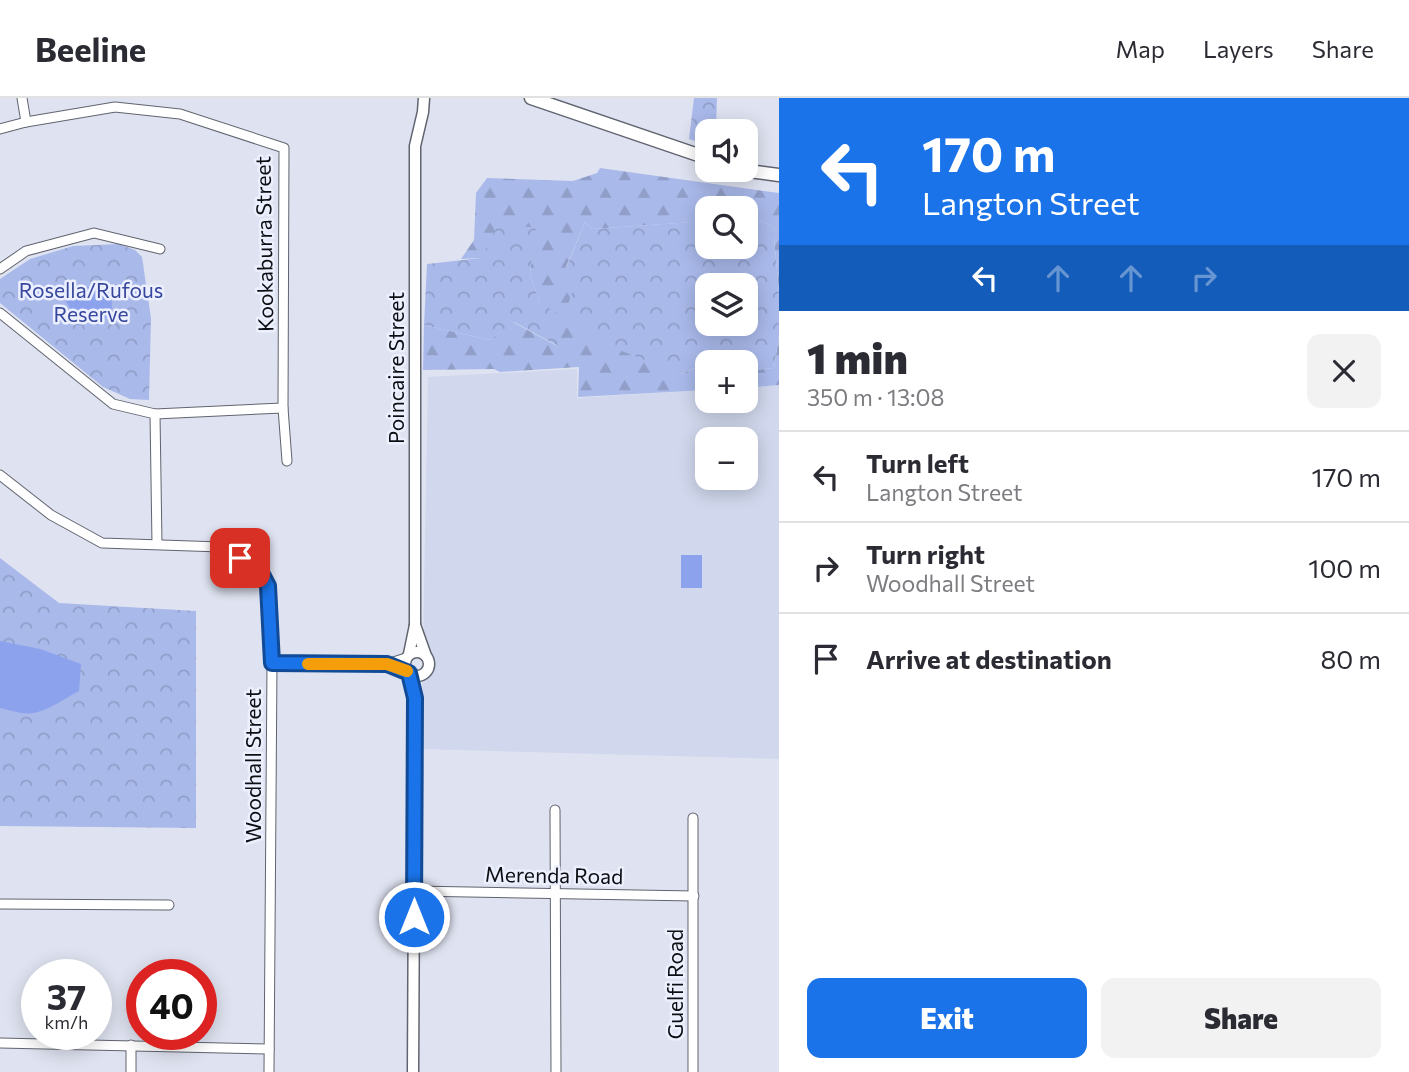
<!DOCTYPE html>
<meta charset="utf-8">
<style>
body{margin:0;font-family:Commissioner,sans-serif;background:#f2f2f3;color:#2b2b33;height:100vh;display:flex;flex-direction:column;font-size:26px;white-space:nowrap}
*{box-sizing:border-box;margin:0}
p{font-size:23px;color:#7c7c81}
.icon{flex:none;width:38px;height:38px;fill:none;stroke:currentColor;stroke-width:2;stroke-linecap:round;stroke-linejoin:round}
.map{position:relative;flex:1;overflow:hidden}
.details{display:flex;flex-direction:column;background:#fff;width:630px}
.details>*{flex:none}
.hud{background:#1a73e8;color:#fff;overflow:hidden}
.controls{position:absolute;left:695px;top:21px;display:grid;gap:14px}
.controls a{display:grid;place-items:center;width:63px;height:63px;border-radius:14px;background:#fff;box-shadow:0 4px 18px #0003;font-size:35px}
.speed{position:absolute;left:21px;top:861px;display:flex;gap:14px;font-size:35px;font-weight:700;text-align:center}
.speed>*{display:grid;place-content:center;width:91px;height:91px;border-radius:50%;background:#fff;box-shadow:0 4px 18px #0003;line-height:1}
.speed small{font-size:18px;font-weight:400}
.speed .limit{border:10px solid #d22;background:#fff;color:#111}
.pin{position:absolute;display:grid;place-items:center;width:60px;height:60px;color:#fff;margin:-30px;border-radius:14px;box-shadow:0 4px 10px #0006}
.me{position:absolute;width:77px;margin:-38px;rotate:0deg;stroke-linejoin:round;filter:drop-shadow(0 0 5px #0008)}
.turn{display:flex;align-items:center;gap:24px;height:147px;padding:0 28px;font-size:32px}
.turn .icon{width:91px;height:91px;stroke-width:2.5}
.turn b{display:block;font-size:49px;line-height:60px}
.lanes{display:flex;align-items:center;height:66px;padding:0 28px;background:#0003;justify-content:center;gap:35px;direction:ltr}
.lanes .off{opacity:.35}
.round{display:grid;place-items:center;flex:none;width:74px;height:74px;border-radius:14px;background:#f2f2f3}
.overview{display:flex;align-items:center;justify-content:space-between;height:119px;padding:0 28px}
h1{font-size:42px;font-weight:800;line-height:52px}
.button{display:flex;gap:14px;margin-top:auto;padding:14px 28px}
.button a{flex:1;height:80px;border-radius:14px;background:#1a73e8;color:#fff;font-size:28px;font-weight:800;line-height:80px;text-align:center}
.button a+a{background:#f2f2f3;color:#2b2b33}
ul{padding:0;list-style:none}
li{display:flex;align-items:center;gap:21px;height:91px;padding:0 28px;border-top:2px solid #e1e1e2}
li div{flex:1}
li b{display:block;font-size:26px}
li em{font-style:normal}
header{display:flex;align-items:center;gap:42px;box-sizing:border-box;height:98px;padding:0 35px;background:#fff;border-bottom:2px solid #e1e1e2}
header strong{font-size:33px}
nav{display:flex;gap:38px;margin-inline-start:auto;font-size:24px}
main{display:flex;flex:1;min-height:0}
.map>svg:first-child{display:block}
.built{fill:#d1d8ed;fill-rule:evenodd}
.forest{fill:url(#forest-firs)}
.park{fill:url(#park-crowns);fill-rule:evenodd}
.water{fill:#8ca2ec}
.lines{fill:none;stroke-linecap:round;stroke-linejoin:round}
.minor-casing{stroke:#60646f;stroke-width:11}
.tertiary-casing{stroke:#60646f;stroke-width:13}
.secondary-casing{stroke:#60646f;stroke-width:15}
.minor{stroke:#fff;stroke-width:9}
.tertiary{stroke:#fff;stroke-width:10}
.secondary{stroke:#fff;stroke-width:12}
.route-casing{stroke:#114b97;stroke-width:18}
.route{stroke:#1a73e8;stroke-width:12}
.slow{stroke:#f59e0b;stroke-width:12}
.labels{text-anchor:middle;stroke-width:5;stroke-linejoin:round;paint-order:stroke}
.street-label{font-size:21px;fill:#0d0e13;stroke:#ecf0fe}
.park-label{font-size:21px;fill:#36479d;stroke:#ecf0fe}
</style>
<header>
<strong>Beeline</strong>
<nav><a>Map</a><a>Layers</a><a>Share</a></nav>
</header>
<main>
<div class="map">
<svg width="779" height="974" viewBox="0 0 779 974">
<defs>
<pattern id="forest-firs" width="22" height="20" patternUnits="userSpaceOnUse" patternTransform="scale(1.75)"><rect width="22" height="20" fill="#a9b9ea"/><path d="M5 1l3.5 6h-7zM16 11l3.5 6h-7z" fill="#909ec8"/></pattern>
<pattern id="park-crowns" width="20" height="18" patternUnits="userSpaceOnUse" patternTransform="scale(1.75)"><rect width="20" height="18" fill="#a9b9ea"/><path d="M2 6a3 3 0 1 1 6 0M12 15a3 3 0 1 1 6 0" fill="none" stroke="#909ec8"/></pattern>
</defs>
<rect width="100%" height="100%" fill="#dfe3f1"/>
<path class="built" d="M577,271V300L707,292V303H746V290L779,287V661L421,651L428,279ZM707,341H746V380H707Z"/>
<g class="forest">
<polygon points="600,70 779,95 779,195 773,129 753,119 746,119 746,110 707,110 707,123 694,124 592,131 585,124 566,169 681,276 707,265 707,292 578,299 579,269 500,274 494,271 423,272 424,227 490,242 513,224 557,248 540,205 530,176 535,129 481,160 461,161 474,142 476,95 487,80 573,83 597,75"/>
<polygon points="779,237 779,287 746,290 746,267 756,272 774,270"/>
</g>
<g class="park">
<polygon points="694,0 717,0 716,33 707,33 707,47 689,41"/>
<path d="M753,119L773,129L779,195V237L774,270L756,272L746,267V264H741L726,256L681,276L619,252L564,218L577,180L566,170L585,124L592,131L707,123V149H746V120ZM707,187H746V226H707Z"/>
<polygon points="497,129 536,129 530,176 540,205 557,215 558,248 514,224 490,242 424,227 427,166 481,160"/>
<polygon points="119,146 135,152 142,159 151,220 149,302 130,301 103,289 0,205 0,181 30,161 73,148"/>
<polygon points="0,460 59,505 196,513 196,730 0,728"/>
</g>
<g class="water">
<polygon points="84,189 111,189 112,213 98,227 78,223 65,202"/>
<rect x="681" y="457" width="21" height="33"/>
<path d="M0,543L40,551L81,566L79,593C66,600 47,613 33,615C23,617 10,612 0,610Z"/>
</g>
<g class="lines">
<g class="minor-casing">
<g id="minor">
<polyline points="22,0 26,24"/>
<polyline points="0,31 26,24 115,9 180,16 284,50 283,310 287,363"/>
<polyline points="0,171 26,153 94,135 160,151"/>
<polyline points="0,215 113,306 155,316 283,310"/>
<polyline points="155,316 157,446"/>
<polyline points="0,377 51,417 102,445 221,449 259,471 268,488 272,565 269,974"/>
<polyline points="272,565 387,566 407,573"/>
<polyline points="387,566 406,560"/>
<polyline points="555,712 556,974"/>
<polyline points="414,793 694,798"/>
<polyline points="0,806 169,807"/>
<polyline points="0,945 269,951"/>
<polyline points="131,947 131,974"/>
<polyline points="693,974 693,720"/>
</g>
</g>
<g class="tertiary-casing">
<g id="tertiary">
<polyline points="415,527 426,558"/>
<circle cx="417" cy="566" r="12"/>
<polyline points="409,556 415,527 415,48 423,14 424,0"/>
<polyline points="409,575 415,600 413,974"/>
</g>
</g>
<g class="secondary-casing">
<g id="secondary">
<polyline points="531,0 707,60"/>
<polyline points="741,72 779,77"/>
</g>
</g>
<use href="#minor" class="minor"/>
<use href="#tertiary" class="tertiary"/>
<use href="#secondary" class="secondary"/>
</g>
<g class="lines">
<g class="route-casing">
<polyline id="route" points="240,460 259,471 268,488 272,565 387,566 409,575 415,600 414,819"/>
</g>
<use href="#route" class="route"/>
<polyline class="slow" points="308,566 387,566 407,573"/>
</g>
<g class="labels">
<g class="street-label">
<text transform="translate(265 146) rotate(-91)" y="7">Kookaburra Street</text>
<text transform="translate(397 270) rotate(-90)" y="7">Poincaire Street</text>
<text transform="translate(254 668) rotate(-90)" y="7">Woodhall Street</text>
<text transform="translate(554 778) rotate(1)" y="7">Merenda Road</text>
<text transform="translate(676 886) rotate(-90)" y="7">Guelfi Road</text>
</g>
<g class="park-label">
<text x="91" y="200">Rosella/Rufous<tspan x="91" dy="24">Reserve</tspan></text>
</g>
</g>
</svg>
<div class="controls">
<a><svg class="icon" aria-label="sound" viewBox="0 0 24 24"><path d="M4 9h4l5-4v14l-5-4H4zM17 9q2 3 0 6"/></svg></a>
<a><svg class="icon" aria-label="search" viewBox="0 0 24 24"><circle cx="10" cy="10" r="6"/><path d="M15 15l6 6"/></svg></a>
<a><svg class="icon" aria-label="layers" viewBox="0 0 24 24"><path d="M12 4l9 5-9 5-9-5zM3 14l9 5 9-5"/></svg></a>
<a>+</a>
<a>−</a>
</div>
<div class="speed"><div>37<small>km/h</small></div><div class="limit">40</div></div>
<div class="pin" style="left:240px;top:460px;background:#d93025"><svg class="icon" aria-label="arrive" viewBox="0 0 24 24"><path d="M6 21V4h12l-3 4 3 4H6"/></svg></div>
<svg class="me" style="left:414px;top:819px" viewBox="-20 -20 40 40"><circle r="17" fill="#1a73e8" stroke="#fff" stroke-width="3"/><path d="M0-11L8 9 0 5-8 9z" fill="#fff"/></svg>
</div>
<section class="details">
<div class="hud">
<div class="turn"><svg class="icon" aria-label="left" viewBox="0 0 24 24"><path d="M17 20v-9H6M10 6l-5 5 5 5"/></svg><div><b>170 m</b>Langton Street</div></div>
<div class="lanes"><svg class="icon" aria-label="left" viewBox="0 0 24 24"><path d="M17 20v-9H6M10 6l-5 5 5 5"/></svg><svg class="icon off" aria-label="ahead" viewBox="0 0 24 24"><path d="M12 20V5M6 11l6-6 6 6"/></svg><svg class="icon off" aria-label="ahead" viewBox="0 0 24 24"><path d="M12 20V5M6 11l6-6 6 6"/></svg><svg class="icon off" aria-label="right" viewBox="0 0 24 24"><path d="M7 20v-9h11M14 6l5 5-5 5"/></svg></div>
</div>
<div class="overview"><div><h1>1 min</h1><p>350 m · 13:08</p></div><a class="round"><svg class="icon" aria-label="close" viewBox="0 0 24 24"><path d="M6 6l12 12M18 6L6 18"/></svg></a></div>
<ul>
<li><svg class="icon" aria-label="left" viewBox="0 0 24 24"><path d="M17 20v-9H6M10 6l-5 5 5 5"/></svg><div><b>Turn left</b><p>Langton Street</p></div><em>170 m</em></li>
<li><svg class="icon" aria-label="right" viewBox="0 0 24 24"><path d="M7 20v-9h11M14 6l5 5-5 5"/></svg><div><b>Turn right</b><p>Woodhall Street</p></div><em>100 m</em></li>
<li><svg class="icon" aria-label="arrive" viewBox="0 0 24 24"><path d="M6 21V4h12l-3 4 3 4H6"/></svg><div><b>Arrive at destination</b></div><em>80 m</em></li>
</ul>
<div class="button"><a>Exit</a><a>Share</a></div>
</section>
</main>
